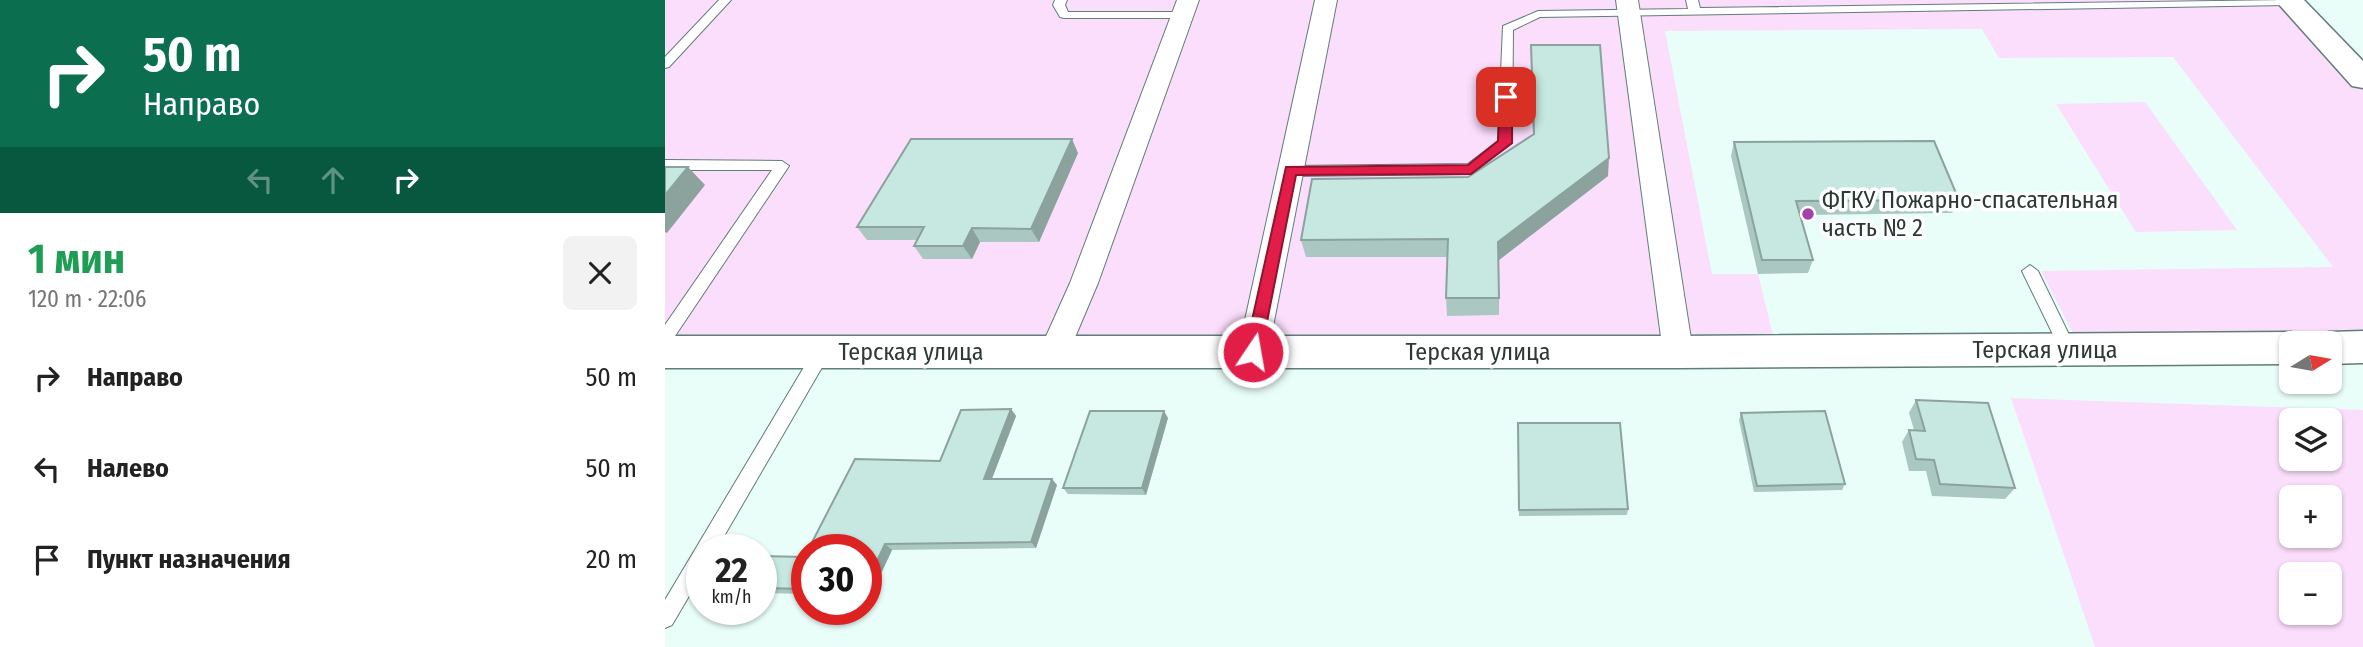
<!DOCTYPE html>
<html lang="ru">
<meta charset="utf-8">
<style>
body{margin:0;font-family:"Fira Sans Condensed",sans-serif;background:#f2f2f2;color:#222;height:100vh;display:flex;flex-direction:column;font-size:26px;white-space:nowrap}
*{box-sizing:border-box;margin:0}
p{font-size:23px;color:#767676}
.icon{flex:none;width:38px;height:38px;fill:none;stroke:currentColor;stroke-width:2;stroke-linecap:round;stroke-linejoin:round}
.map{position:relative;flex:1;overflow:hidden}
.side{display:flex;flex-direction:column;background:#fff;width:665px}
.side>*{flex:none}
.guide{background:#0b6e4f;color:#fff;overflow:hidden}
.needle{width:46px;rotate:79deg}
.tools{position:absolute;left:1614px;top:331px;display:grid;gap:14px}
.tools a{display:grid;place-items:center;width:63px;height:63px;border-radius:10px;background:#fff;box-shadow:0 2px 5px #0004;font-size:35px}
.speed{position:absolute;left:21px;top:534px;display:flex;gap:14px;font-size:35px;font-weight:700;text-align:center}
.speed>*{display:grid;place-content:center;width:91px;height:91px;border-radius:50%;background:#fff;box-shadow:0 2px 5px #0004;line-height:1}
.speed small{font-size:18px;font-weight:400}
.speed .limit{border:10px solid #d22;background:#fff;color:#111}
.pin{position:absolute;display:grid;place-items:center;width:60px;height:60px;color:#fff;margin:-30px;border-radius:14px;box-shadow:0 4px 10px #0006}
.me{position:absolute;width:77px;margin:-38px;rotate:12deg;stroke-linejoin:round;filter:drop-shadow(0 0 5px #0008)}
.turn{display:flex;align-items:center;gap:24px;height:147px;padding:0 28px;font-size:32px}
.turn .icon{width:91px;height:91px;stroke-width:2.5}
.turn b{display:block;font-size:49px;line-height:60px}
.lanes{display:flex;align-items:center;height:66px;padding:0 28px;background:#0003;justify-content:center;gap:35px;direction:ltr}
.lanes .off{opacity:.35}
.round{display:grid;place-items:center;flex:none;width:74px;height:74px;border-radius:10px;background:#f2f2f2}
.head{display:flex;align-items:center;justify-content:space-between;height:119px;padding:0 28px}
h1{font-size:42px;font-weight:700;line-height:52px;color:#1e9e55}
ul{padding:0;list-style:none}
li{display:flex;align-items:center;gap:21px;height:91px;padding:0 28px}
li div{flex:1}
li b{display:block;font-size:26px}
li em{font-style:normal}
main{display:flex;flex:1;min-height:0}
.map>svg:first-child{display:block}
.green{fill:#fbdefc;fill-rule:evenodd}
.lines{fill:none;stroke-linecap:round;stroke-linejoin:round}
.lane-casing{stroke:#5f7e77;stroke-width:2}
.street-casing{stroke:#5f7e77;stroke-width:2}
.secondary-casing{stroke:#5f7e77;stroke-width:3}
.lane{fill:#fff;fill-rule:evenodd}
.street{fill:#fff;fill-rule:evenodd}
.secondary{fill:#fff;fill-rule:evenodd}
.wall{fill:#aac8c1}
.shaded-wall{fill:#8ba29d}
.building{fill:#c6e8e0;stroke:#8ba29d;stroke-width:2}
.route{fill:#e11d48;stroke:#92132f;stroke-width:2}
.poi-dot{fill:#a342aa;stroke:#fff;stroke-width:2.5}
.labels{text-anchor:middle;stroke-width:7;stroke-linejoin:round;paint-order:stroke}
.poi-label{font-size:24px;fill:#2c3936;stroke:#fff;text-anchor:start}
.street-label{font-size:24px;fill:#2c3936;stroke:#fff}
</style>
<main>
<section class="side">
<div class="guide">
<div class="turn"><svg class="icon" aria-label="right" viewBox="0 0 24 24"><path d="M7 20v-9h11M14 6l5 5-5 5"/></svg><div><b>50 m</b>Направо</div></div>
<div class="lanes"><svg class="icon off" aria-label="left" viewBox="0 0 24 24"><path d="M17 20v-9H6M10 6l-5 5 5 5"/></svg><svg class="icon off" aria-label="ahead" viewBox="0 0 24 24"><path d="M12 20V5M6 11l6-6 6 6"/></svg><svg class="icon" aria-label="right" viewBox="0 0 24 24"><path d="M7 20v-9h11M14 6l5 5-5 5"/></svg></div>
</div>
<div class="head"><div><h1>1 мин</h1><p>120 m · 22:06</p></div><a class="round"><svg class="icon" aria-label="close" viewBox="0 0 24 24"><path d="M6 6l12 12M18 6L6 18"/></svg></a></div>
<ul>
<li><svg class="icon" aria-label="right" viewBox="0 0 24 24"><path d="M7 20v-9h11M14 6l5 5-5 5"/></svg><div><b>Направо</b></div><em>50 m</em></li>
<li><svg class="icon" aria-label="left" viewBox="0 0 24 24"><path d="M17 20v-9H6M10 6l-5 5 5 5"/></svg><div><b>Налево</b></div><em>50 m</em></li>
<li><svg class="icon" aria-label="arrive" viewBox="0 0 24 24"><path d="M6 21V4h12l-3 4 3 4H6"/></svg><div><b>Пункт назначения</b></div><em>20 m</em></li>
</ul>
</section>
<div class="map">
<svg width="1698" height="647" viewBox="0 0 1698 647">
<rect width="100%" height="100%" fill="#e9fef9"/>
<g class="green">
<path d="M0,0H1624L1698,79V347C1610,336 1506,347 1416,349L1376,271L1668,267L1508,57L1334,58L1317,29L1000,31L1047,274H1093L1112,351L0,352Z"/>
<polygon points="1480,102 1572,230 1471,232 1391,104"/>
<path d="M1346,398L1698,410V647H1430ZM1664,420V458H1626V420ZM1664,497V536H1626V497ZM1664,574V612H1626V574Z"/>
</g>
<g class="lines">
<g class="lane-casing">
<g id="lane">
<polygon points="54,0 66,0 4,67 0,68 0,57"/>
<polygon points="390,0 402,0 400,5 403,12 518,12 524,15 518,18 399,18 395,17 388,5"/>
<polygon points="1021,0 1033,0 1035,8 1630,0 1632,2 1626,5 875,17 848,30 847,143 806,174 625,176 618,171 625,166 803,164 833,141 838,26 873,11 1023,9"/>
<polygon points="0,160 117,161 124,166 6,342 0,344 0,325 107,170 0,170"/>
<polygon points="1365,265 1373,271 1411,349 1409,354 1397,354 1395,349 1357,271"/>
<polygon points="157,346 163,347 165,352 163,357 51,550 37,550 37,574 7,625 0,628 0,600 151,347"/>
</g>
</g>
<g class="street-casing">
<g id="street">
<polygon points="512,0 534,0 433,283 400,361 389,364 378,361 374,352 405,283"/>
<polygon points="650,0 672,0 603,352 599,361 588,364 577,361 573,352"/>
<polygon points="951,0 973,0 1028,352 1024,361 1013,364 1002,361 998,352"/>
</g>
</g>
<g class="secondary-casing">
<g id="secondary">
<polygon points="1610,0 1639,0 1698,61 1698,88 1687,86"/>
<polygon points="1698,331 1698,363 1664,364 1664,343 1647,343 1650,337 1664,332"/>
<polygon points="1626,332 1640,337 1643,343 1626,343 1626,364 1013,368 0,368 0,336 1013,336"/>
</g>
</g>
<use href="#lane" class="lane"/>
<use href="#street" class="street"/>
<use href="#secondary" class="secondary"/>
</g>
<g class="wall">
<polygon points="866,45 943,176 834,260 834,315 782,316 781,298 783,257 641,257 636,240 803,177 868,135"/>
<polygon points="1069,142 1294,200 1287,213 1135,215 1148,260 1143,273 1093,274 1066,156"/>
<polygon points="413,153 374,242 315,242 307,259 258,259 249,246 252,240 202,240 192,227"/>
<polygon points="1251,400 1350,488 1340,499 1267,496 1261,471 1244,471 1237,442 1244,430 1249,430 1244,413"/>
<polygon points="346,409 351,416 327,479 392,485 371,548 227,550 206,595 201,595 201,550 275,461"/>
<polygon points="1076,413 1180,484 1177,490 1089,492 1074,420"/>
<polygon points="503,418 481,495 403,494 398,488"/>
<polygon points="853,423 963,509 962,515 854,516"/>
<polygon points="142,552 142,594 96,593 96,556 139,557"/>
</g>
<g class="shaded-wall">
<polygon points="407,139 413,153 374,242 366,229"/>
<polygon points="944,158 943,176 834,260 834,315 833,242"/>
<polygon points="23,167 40,185 2,233 0,232 0,195"/>
<polygon points="307,228 315,242 307,259 298,246"/>
<polygon points="346,409 351,416 324,486 319,479"/>
<polygon points="499,411 503,418 481,495 477,488"/>
<polygon points="387,479 392,485 371,548 366,542"/>
<polygon points="220,544 227,550 206,595 201,592 201,584"/>
</g>
<g class="building">
<polygon points="866,45 935,45 944,158 833,242 834,298 781,298 783,239 636,240 647,179 803,177 869,134"/>
<polygon points="246,139 407,139 366,229 307,228 298,246 249,246 259,227 192,227"/>
<polygon points="1269,141 1294,200 1131,201 1148,260 1097,260 1069,142"/>
<polygon points="0,167 23,167 0,195"/>
<polygon points="1251,400 1323,403 1350,488 1275,484 1269,460 1251,459 1244,430 1260,431"/>
<polygon points="346,409 319,479 387,479 366,542 220,544 201,584 201,550 143,550 190,459 275,461 296,410"/>
<polygon points="425,411 499,411 477,488 398,488"/>
<polygon points="1160,411 1180,484 1092,486 1076,413"/>
<polygon points="853,423 955,423 963,509 854,510"/>
<polygon points="142,552 142,589 96,588 96,556 139,557"/>
<polygon points="37,574 37,587 29,587"/>
</g>
<polygon class="route" points="841,93 847,97 847,143 806,174 631,175 596,352 594,357 582,357 580,352 621,167 803,165 833,141 835,97"/>
<circle class="poi-dot" cx="1143" cy="214" r="7"/>
<g class="labels">
<g class="poi-label">
<text x="1157" y="208">ФГКУ Пожарно-спасательная<tspan x="1157" dy="28">часть № 2</tspan></text>
</g>
<g class="street-label">
<text x="1380" y="358">Терская улица</text>
<text x="246" y="360">Терская улица</text>
<text x="813" y="360">Терская улица</text>
</g>
</g>
</svg>
<div class="tools">
<a><svg class="needle" viewBox="-14 -14 28 28"><path d="M0-13l5 13h-10z" fill="#e53935"/><path d="M0 13l5-13h-10z" fill="#767676"/></svg></a>
<a><svg class="icon" aria-label="layers" viewBox="0 0 24 24"><path d="M12 4l9 5-9 5-9-5zM3 14l9 5 9-5"/></svg></a>
<a>+</a>
<a>−</a>
</div>
<div class="speed"><div>22<small>km/h</small></div><div class="limit">30</div></div>
<div class="pin" style="left:841px;top:97px;background:#d93025"><svg class="icon" aria-label="arrive" viewBox="0 0 24 24"><path d="M6 21V4h12l-3 4 3 4H6"/></svg></div>
<svg class="me" style="left:588px;top:352px" viewBox="-20 -20 40 40"><circle r="17" fill="#e11d48" stroke="#fff" stroke-width="3"/><path d="M0-11L8 9 0 5-8 9z" fill="#fff"/></svg>
</div>
</main>
